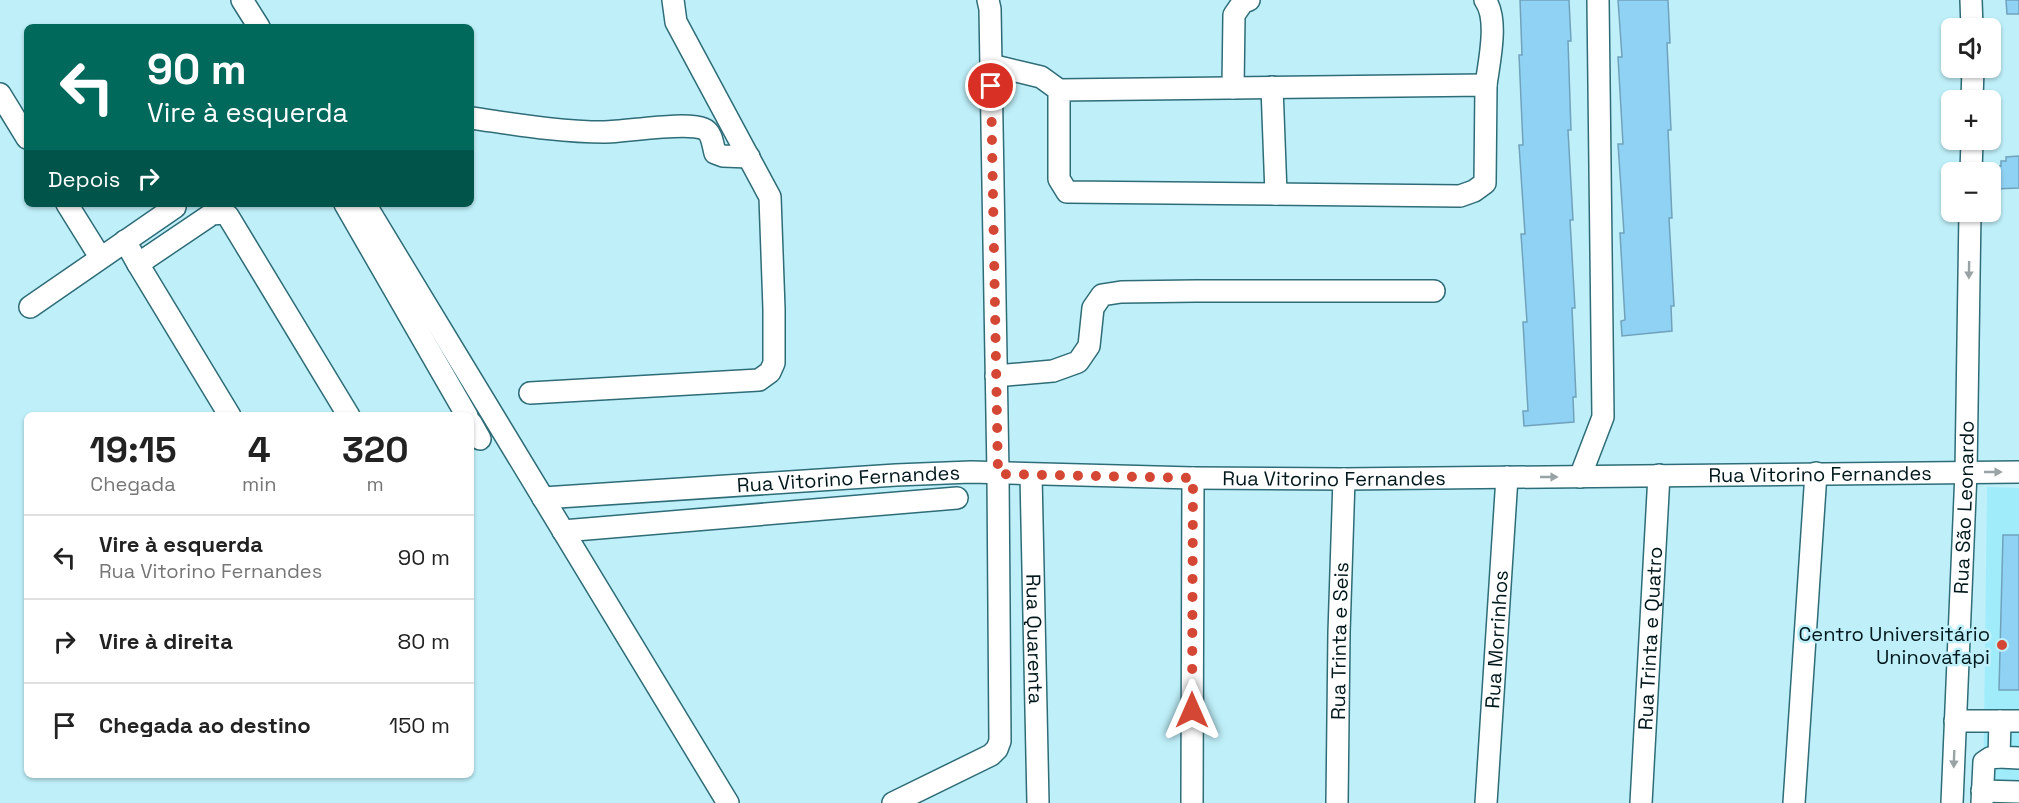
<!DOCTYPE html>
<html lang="pt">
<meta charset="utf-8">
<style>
body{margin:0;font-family:"Space Grotesk",sans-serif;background:#f2f2f2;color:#222;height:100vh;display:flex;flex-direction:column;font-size:22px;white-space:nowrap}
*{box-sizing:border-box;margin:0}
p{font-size:20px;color:#767676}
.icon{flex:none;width:33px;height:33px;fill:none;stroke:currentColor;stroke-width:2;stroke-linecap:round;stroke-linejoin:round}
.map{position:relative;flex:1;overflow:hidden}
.details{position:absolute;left:24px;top:412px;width:450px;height:366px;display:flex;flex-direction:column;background:#fff;border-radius:9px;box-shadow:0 2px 4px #0004}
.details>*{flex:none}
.top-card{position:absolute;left:24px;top:24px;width:450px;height:183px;border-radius:9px;box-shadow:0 2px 4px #0004;background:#00695c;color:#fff;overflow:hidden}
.fabs{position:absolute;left:1941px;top:18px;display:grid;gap:12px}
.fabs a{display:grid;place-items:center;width:60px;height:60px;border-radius:9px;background:#fff;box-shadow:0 2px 4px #0004;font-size:30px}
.pin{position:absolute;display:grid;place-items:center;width:51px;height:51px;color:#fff;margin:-26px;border:3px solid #fff;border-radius:50%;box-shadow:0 2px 6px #0007}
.me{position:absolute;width:66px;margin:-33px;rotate:0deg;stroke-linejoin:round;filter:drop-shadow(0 0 4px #0008)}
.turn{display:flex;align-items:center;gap:21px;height:126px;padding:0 24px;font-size:27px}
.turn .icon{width:78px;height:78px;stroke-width:2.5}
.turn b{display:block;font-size:42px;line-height:51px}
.then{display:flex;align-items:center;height:57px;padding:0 24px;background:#0003;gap:12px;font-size:22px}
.eta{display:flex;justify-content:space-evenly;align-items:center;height:102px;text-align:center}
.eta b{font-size:36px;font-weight:800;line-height:42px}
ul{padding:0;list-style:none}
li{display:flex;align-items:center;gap:18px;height:84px;padding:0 24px;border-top:2px solid #e0e0e0}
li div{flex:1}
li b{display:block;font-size:22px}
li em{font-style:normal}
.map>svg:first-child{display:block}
.built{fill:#a1ecfa}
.building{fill:#90d2f3;stroke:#70a2bc;stroke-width:1.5}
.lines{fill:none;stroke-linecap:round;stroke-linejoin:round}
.minor-casing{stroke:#2e6c77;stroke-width:24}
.minor{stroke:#fff;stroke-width:21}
.oneway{fill:#99a2a4}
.route{stroke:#d44734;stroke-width:10;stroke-dasharray:0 18}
.poi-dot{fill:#d44734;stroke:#bff0fa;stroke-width:2}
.labels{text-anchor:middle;stroke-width:5;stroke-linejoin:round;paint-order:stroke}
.street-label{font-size:20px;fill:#00171b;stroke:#bff0fa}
.poi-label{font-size:20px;fill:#00171b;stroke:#bff0fa;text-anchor:end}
</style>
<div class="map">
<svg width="2019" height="803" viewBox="0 0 2019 803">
<rect width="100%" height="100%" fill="#bff0fa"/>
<polygon class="built" points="1987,487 2019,488 2019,803 1983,803"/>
<g class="building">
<polygon points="1520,0 1569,0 1571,41 1568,41 1571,130 1568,130 1573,220 1570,220 1575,308 1572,308 1576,397 1573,397 1574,422 1524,426 1523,411 1528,411 1523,322 1527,322 1521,234 1525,234 1519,145 1523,145 1519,55 1522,55"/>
<polygon points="1618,0 1668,0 1670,43 1667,43 1671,130 1668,130 1672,218 1669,218 1674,306 1671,306 1672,331 1622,336 1621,321 1625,320 1620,233 1624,233 1618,144 1623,144 1618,57 1622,57"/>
<polygon points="2006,0 2019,0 2019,14 2007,14"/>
<polygon points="2019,156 2019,188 1995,189 1993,166 2001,166 2001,161 2006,161 2006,157"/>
<polygon points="2003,535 2019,535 2019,690 1999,690"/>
</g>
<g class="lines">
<g class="minor-casing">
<g id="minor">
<polyline points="242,0 259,27"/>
<path d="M1485,0C1499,19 1489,62 1486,85"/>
<polyline points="1971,0 1972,28"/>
<polyline points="991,65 1041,77 1059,90 1486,85 1485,183 1474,191 1460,196 1067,192 1059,179 1059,90"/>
<polyline points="1272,87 1276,194"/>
<polyline points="1233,88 1234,15 1243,2 1249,0"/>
<polyline points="0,94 27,138"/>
<polyline points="1972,100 1973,68"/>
<path d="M471,118C514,124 560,132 604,132C626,132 686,121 704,129C712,132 713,146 715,153L723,156L749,157"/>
<polyline points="1971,172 1972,140"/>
<polyline points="67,204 100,257"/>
<polyline points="345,204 467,416"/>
<polyline points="365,204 728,803"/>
<polyline points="125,241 138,264 230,416"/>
<polyline points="138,264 212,214 223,213 228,216 349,416"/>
<polyline points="30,307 175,207"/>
<polyline points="996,376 1053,371 1078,362 1089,346 1093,308 1102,295 1121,292 1196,291 1434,291"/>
<polyline points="530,393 759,380 770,372 774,363 774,309 770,197 676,22 673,0"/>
<polyline points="471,423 480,439"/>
<path id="s1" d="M1031,475L1038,803"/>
<polyline points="1580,477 1603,417 1598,0"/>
<path id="s2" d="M543,498L896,475L971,472L1193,478L1344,479L2019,472"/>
<polyline points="563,531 957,498"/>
<polyline points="1955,721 2019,721"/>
<polyline points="2000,721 1999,757 2019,758"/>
<polyline points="1982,791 2019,792"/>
<polyline points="893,803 991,755 997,749 1000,741 998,474 990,9 988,0"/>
<polyline points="1192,803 1193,478"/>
<path id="s3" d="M1337,803L1339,633L1344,479"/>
<path id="s4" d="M1486,803L1507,477"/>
<path id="s5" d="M1641,803L1659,475"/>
<polyline points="1794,803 1816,473"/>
<path id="s6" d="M1952,803L1966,472L1970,212"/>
<polyline points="1982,803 1984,762 1990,758 1999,757"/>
</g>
</g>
<use href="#minor" class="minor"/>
</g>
<defs><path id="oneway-solid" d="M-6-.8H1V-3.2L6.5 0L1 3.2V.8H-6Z" transform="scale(1.5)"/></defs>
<g class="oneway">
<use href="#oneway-solid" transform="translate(1969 270) rotate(91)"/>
<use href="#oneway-solid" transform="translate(1993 472)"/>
<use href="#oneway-solid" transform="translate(1549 477)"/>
<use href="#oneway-solid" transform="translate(1954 759) rotate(92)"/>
</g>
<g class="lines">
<polyline class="route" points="991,86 998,474 1193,478 1192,710"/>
</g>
<circle class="poi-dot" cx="2002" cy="645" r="6"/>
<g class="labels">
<g class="street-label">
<text dy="7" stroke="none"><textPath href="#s2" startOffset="1278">Rua Vitorino Fernandes</textPath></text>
<text dy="7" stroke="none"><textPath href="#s2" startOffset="792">Rua Vitorino Fernandes</textPath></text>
<text dy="7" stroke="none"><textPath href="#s2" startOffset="306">Rua Vitorino Fernandes</textPath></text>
<text dy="7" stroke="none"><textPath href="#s6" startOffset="296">Rua São Leonardo</textPath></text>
<text dy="7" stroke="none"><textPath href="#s1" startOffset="164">Rua Quarenta</textPath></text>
<text dy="7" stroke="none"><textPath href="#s5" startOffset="165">Rua Trinta e Quatro</textPath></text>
<text dy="7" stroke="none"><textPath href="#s4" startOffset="164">Rua Morrinhos</textPath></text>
<text dy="7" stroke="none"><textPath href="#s3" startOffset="162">Rua Trinta e Seis</textPath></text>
</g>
<g class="poi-label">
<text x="1990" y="641">Centro Universitário<tspan x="1990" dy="23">Uninovafapi</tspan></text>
</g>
</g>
</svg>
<div class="fabs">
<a><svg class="icon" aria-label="sound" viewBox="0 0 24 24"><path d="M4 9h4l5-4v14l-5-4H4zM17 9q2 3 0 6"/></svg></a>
<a>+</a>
<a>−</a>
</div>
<div class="pin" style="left:991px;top:86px;background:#d93025"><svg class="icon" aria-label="arrive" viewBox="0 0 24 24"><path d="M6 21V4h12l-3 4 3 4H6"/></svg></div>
<svg class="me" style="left:1192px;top:710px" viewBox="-20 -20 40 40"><path d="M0-17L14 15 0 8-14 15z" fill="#d44734" stroke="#fff" stroke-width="4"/></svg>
<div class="top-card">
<div class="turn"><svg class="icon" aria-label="left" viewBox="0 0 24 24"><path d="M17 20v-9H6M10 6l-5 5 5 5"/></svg><div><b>90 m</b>Vire à esquerda</div></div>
<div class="then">Depois<svg class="icon" aria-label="right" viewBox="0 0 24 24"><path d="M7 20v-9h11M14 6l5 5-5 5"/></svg></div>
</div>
<section class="details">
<div class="eta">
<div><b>19:15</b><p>Chegada</p></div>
<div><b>4</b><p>min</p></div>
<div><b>320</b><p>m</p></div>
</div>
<ul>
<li><svg class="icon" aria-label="left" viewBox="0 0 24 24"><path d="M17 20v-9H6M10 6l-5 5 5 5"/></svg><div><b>Vire à esquerda</b><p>Rua Vitorino Fernandes</p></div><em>90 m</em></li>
<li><svg class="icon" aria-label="right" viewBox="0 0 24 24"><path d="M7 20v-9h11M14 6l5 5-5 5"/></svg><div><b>Vire à direita</b></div><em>80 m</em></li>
<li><svg class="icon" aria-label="arrive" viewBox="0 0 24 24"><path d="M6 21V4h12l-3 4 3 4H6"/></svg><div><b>Chegada ao destino</b></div><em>150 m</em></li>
</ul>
</section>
</div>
